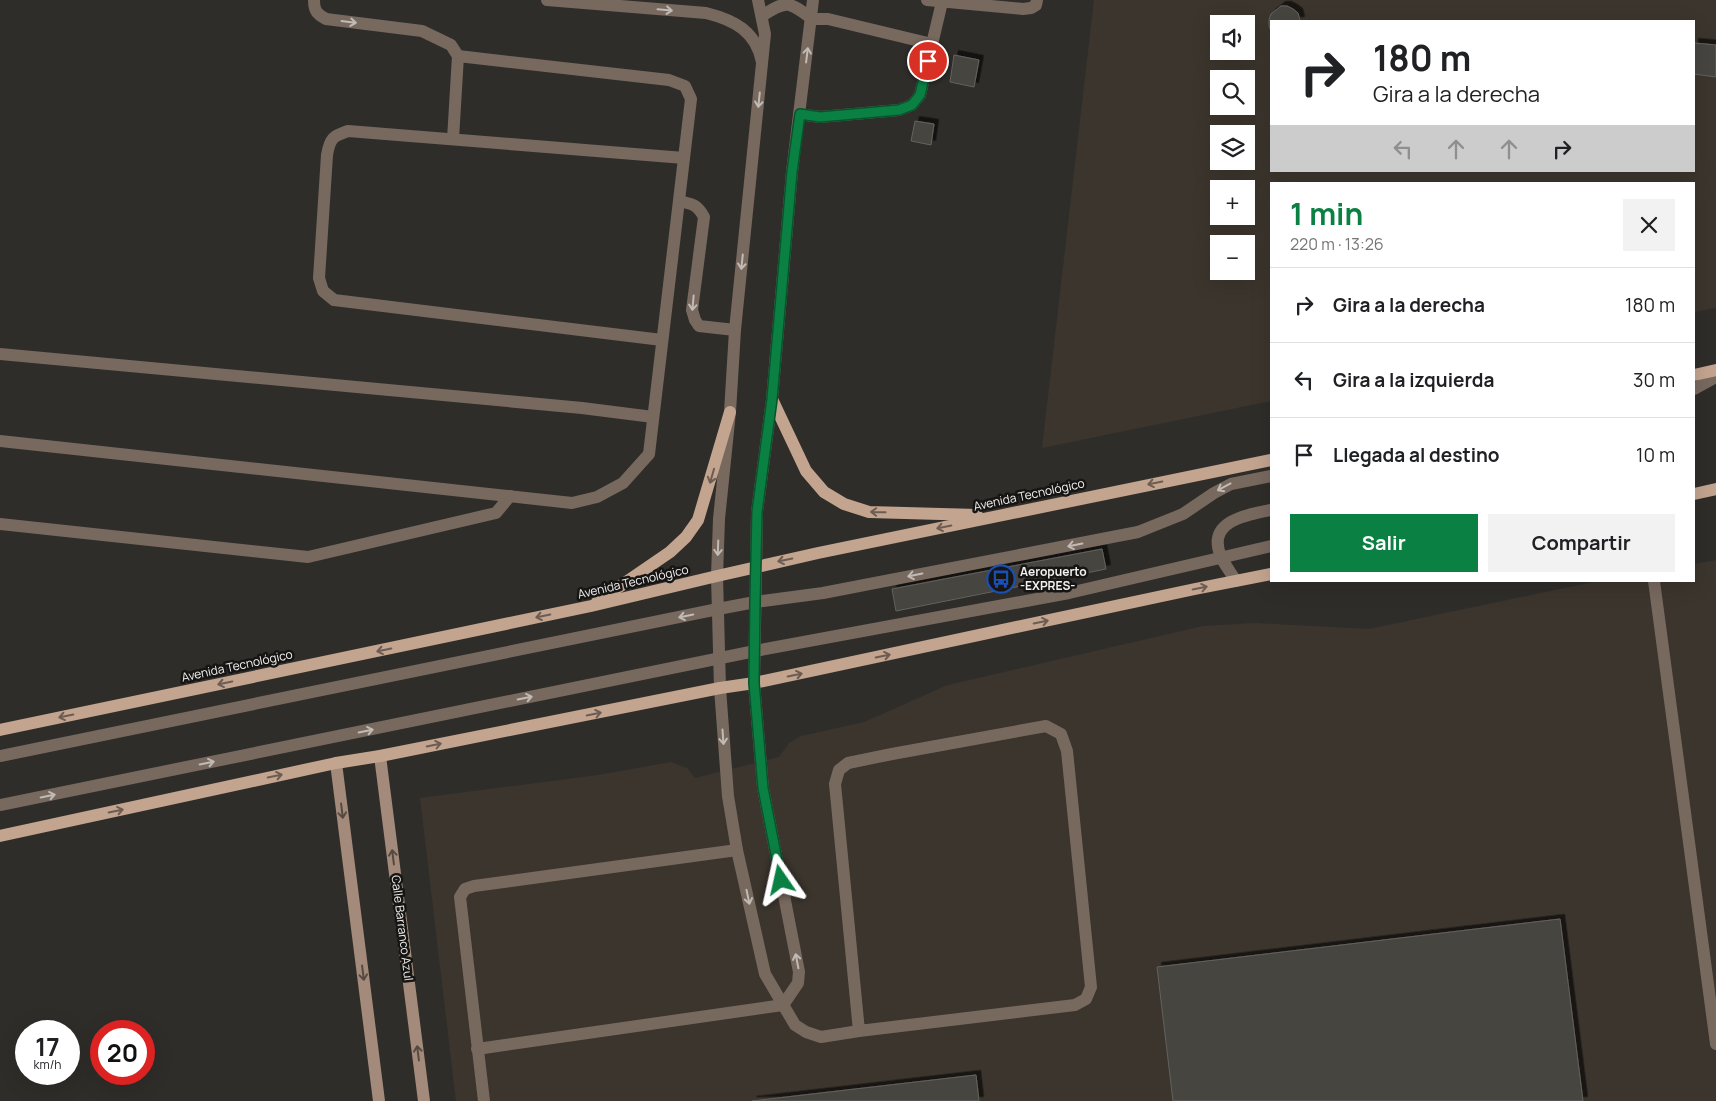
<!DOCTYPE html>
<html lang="es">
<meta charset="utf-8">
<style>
body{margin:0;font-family:Manrope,sans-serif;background:#f2f2f2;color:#202124;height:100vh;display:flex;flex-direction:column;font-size:19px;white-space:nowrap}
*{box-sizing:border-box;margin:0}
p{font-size:16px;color:#757577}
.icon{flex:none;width:28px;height:28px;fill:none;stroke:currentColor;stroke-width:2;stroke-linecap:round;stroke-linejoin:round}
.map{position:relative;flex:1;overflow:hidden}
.sheet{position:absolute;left:1270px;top:182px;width:425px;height:400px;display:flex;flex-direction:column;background:#fff;border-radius:0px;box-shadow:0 5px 20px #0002}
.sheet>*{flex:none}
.guide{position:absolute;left:1270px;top:20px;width:425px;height:152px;border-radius:0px;box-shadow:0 5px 20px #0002;background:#fff;color:#202124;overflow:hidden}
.tools{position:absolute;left:1210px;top:15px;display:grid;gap:10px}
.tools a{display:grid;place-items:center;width:45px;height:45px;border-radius:0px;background:#fff;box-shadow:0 5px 20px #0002;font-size:25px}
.speed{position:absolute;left:15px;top:1020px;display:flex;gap:10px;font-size:25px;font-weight:700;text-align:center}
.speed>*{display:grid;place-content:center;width:65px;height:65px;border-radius:50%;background:#fff;box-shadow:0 5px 20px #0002;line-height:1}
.speed small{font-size:12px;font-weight:400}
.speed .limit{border:8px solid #d22;background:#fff;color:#111}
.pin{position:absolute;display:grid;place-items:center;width:42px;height:42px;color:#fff;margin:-21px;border:2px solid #fff;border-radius:50%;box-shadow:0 1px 5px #0007}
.me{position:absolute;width:55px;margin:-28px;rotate:349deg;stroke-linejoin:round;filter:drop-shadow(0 0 4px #0008)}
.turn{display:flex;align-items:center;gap:18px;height:105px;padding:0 20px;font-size:22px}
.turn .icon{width:65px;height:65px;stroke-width:2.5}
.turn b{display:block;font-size:35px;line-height:42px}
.lanes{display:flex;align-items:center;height:48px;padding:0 20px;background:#0003;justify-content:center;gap:25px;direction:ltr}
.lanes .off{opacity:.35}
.round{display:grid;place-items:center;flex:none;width:52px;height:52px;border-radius:0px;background:#f2f2f2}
.head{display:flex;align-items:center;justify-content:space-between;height:85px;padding:0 20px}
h1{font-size:30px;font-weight:700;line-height:38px;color:#0b8043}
.button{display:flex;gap:10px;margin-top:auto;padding:10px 20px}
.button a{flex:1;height:58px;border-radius:0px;background:#0b8043;color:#fff;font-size:20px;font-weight:700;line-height:58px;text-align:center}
.button a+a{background:#f2f2f2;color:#202124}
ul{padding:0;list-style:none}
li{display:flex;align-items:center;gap:15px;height:75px;padding:0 20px;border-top:1px solid #e0e0e0}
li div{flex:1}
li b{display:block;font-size:19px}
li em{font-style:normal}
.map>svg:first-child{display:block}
.built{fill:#3b352d;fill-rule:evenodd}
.building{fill:#464440;stroke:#64625e;filter:url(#shadow)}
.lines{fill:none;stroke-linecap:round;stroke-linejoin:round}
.service{stroke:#78695f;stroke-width:12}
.minor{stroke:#78695f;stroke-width:12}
.tertiary{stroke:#78695f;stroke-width:12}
.secondary{stroke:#a38a7a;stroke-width:12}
.primary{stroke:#c3a48f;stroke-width:12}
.oneway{stroke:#c1bbb5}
.oneway2{stroke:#6c5c52}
.oneway3{stroke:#554a42}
.route-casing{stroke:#07532c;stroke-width:12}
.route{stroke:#0b8043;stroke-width:9}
.labels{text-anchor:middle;stroke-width:5;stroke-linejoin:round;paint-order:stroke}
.street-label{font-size:12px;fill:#f2f1ef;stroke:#161514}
.poi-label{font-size:12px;font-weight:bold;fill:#f2f1ef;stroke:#161514;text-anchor:start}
</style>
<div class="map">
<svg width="1716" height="1101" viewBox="0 0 1716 1101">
<defs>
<filter id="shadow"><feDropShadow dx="4.5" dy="-4.5" stdDeviation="0" flood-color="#0009"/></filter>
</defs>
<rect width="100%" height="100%" fill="#2f2d29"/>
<g class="built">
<path d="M1094,0H1716V308L1694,312V184H1271V401L1042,448ZM1271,21H1694V171H1271ZM1219,24H1246V51H1219ZM1219,79H1246V106H1219ZM1219,134H1246V161H1219ZM1219,189H1246V216H1219ZM1219,244H1246V271H1219Z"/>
<polygon points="1716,560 1716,1101 456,1101 420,798 598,775 671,762 687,768 695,778 779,757 789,743 801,736 864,722 948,685 1203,626 1255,623 1369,629 1598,581 1694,581 1694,564"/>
</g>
<g class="building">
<polygon points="1281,6 1287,6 1293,9 1298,13 1300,21 1271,21 1271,31 1269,26 1269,20 1271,14"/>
<polygon points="1694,43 1716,45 1716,77 1694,74"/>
<polygon points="954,55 979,60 974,87 950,82"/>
<polygon points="915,121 934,124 931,145 911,141"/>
<polygon points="1102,549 1106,569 896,611 892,589"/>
<polygon points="1560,919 1583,1101 1173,1101 1157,967"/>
<polygon points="976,1075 979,1101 752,1101"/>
</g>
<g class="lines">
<g class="service">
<path d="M314,0C314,11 317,14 326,19L422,31L451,45L458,56L453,139"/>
<polyline points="927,0 1023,9 1031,8 1036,5 1037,0"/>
<polyline points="812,19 828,19 932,44"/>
<polyline points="799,114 820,117 899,110 912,105 920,95 942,2"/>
<path d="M679,201C692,204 697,204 704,217L692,310L695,320L699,326L735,330"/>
<path d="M662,340L334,300L323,291L319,278L327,155C330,138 333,136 348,131L684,158"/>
<polyline points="0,354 582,408 653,417"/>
<polyline points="1694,389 1716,377"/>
<polyline points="0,441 572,503 597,497 623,483 649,454 691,99 685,86 669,80 458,56"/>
<polyline points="0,524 308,557 496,513 510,496"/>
<path d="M1236,581C1231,573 1225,565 1221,557C1206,521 1246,515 1271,510"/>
<polyline points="1654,581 1716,1044"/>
<polyline points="720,688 728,796 737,850 765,974 795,1025 806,1032 821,1037 859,1031"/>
<polygon points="1046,726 1061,734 1067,751 1091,987 1086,999 1075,1005 859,1031 835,784 839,770 848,763 892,754"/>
<polyline points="0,756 718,609 755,602 823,593 1138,532 1183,514 1214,493 1231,484 1271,476"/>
<polyline points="0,805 755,651 1069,593 1271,546"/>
<polyline points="477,1049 783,1005 798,983 799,972 763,788 754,683"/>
<polyline points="484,1101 460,897 465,889 474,886 737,850"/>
</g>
<path class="minor" d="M547,0L706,13C734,20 756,31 762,62"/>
<g class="tertiary">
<path d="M762,16C786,0 789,1 812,19"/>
<polyline points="754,683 757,512 772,399 792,172 813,0"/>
<polyline points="720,688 717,576 719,519 730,412 735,330 765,34 758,0"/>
</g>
<g class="secondary">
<polyline points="380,756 424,1101"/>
<polyline points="336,763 379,1101"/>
</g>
<g class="primary">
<polyline points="1694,375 1716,370"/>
<polyline points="772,399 806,471 824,492 844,504 869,512 977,515"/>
<polyline points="1694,494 1716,489"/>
<polyline points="597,602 670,552 686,537 698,520 730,412"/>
<polyline points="0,730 591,606 717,576 818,553 1271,460"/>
<polyline points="0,836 336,763 380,756 720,688 754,683 1195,589 1271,574"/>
</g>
</g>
<defs><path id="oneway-shaft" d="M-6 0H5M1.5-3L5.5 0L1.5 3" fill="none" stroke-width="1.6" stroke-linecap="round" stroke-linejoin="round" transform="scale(1.25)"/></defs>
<g class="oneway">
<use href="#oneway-shaft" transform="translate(665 10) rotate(5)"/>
<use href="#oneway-shaft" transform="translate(349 22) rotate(7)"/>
<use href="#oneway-shaft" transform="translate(807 55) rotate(-83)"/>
<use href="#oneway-shaft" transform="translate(759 100) rotate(96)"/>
<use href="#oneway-shaft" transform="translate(742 262) rotate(96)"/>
<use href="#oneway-shaft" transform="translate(693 303) rotate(95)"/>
<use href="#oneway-shaft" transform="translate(1224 487) rotate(152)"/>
<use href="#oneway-shaft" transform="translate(1075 545) rotate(169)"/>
<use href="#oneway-shaft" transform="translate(718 548) rotate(92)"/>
<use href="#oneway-shaft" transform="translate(915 575) rotate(169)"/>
<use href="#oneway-shaft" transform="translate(686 616) rotate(168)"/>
<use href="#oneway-shaft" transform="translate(525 698) rotate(-12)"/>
<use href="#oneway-shaft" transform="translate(366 731) rotate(-12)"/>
<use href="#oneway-shaft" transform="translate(723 737) rotate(86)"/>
<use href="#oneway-shaft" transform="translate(207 763) rotate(-12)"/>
<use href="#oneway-shaft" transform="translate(48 796) rotate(-12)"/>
<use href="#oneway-shaft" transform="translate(748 897) rotate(78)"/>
<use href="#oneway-shaft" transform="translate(797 961) rotate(-101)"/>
</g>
<g class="oneway2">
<use href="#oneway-shaft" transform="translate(712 476) rotate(106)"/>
<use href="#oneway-shaft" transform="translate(1155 483) rotate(169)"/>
<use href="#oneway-shaft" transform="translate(878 512) rotate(-179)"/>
<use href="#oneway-shaft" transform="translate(944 527) rotate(168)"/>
<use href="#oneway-shaft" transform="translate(785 560) rotate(168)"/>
<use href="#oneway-shaft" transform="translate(1200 588) rotate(-11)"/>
<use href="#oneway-shaft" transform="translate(543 616) rotate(168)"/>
<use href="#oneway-shaft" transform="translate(1041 622) rotate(-12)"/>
<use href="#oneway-shaft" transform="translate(384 650) rotate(168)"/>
<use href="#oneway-shaft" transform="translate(883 656) rotate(-12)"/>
<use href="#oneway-shaft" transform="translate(795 675) rotate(-12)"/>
<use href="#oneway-shaft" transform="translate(225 683) rotate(168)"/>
<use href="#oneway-shaft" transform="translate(594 714) rotate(-11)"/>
<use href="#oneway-shaft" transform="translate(66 716) rotate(168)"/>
<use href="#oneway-shaft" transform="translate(434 745) rotate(-11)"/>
<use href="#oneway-shaft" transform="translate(275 776) rotate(-12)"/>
<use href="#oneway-shaft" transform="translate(116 811) rotate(-12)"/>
</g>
<g class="oneway3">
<use href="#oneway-shaft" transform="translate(342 811) rotate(83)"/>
<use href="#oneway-shaft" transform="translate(393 857) rotate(-97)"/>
<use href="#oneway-shaft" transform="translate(363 973) rotate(83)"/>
<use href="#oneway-shaft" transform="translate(418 1053) rotate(-97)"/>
</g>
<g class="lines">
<g class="route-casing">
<polyline id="route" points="781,880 763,788 754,683 755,602 757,512 772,399 792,172 800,114 820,117 899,110 912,105 920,95 928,61"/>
</g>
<use href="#route" class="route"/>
</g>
<defs>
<g id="bus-ring" transform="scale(1.4375)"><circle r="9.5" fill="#161514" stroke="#1a4fb4" stroke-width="1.5"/><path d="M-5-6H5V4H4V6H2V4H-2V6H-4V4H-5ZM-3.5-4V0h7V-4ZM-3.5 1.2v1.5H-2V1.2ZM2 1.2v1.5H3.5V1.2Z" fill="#1a4fb4"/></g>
</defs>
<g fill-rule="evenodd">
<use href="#bus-ring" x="1001" y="579"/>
</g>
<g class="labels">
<g class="street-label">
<text transform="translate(1029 495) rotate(-12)" y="4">Avenida Tecnológico</text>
<text transform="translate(633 582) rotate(-13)" y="4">Avenida Tecnológico</text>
<text transform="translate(237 666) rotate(-12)" y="4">Avenida Tecnológico</text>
<text transform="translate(402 928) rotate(83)" y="4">Calle Barranco Azul</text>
</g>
<g class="poi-label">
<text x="1020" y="576">Aeropuerto<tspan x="1020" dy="14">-EXPRES-</tspan></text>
</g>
</g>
</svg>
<div class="tools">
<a><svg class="icon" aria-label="sound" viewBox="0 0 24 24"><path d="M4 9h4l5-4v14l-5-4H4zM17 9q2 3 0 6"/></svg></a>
<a><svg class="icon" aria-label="search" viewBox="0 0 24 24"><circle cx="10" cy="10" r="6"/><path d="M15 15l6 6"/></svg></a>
<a><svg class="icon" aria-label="layers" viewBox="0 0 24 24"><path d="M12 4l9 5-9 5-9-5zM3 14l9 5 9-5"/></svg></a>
<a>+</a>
<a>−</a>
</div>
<div class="speed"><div>17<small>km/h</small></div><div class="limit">20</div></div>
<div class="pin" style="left:928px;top:61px;background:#d93025"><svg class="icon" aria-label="arrive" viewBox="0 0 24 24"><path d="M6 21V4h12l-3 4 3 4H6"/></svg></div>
<svg class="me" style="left:781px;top:880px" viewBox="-20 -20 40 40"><path d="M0-17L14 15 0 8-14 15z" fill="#0b8043" stroke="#fff" stroke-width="4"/></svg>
<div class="guide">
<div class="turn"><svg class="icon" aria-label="right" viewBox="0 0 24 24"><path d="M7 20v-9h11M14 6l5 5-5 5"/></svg><div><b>180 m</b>Gira a la derecha</div></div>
<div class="lanes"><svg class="icon off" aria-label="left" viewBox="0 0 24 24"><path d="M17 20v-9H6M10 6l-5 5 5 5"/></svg><svg class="icon off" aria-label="ahead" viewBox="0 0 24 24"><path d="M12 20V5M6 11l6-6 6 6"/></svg><svg class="icon off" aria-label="ahead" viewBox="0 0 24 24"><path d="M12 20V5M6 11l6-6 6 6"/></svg><svg class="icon" aria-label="right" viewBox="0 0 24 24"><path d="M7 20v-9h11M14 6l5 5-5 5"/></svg></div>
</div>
<section class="sheet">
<div class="head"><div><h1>1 min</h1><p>220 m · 13:26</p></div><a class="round"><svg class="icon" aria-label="close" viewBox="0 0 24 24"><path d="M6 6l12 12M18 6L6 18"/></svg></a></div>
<ul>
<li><svg class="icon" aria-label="right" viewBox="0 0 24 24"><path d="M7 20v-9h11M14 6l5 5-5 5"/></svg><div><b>Gira a la derecha</b></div><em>180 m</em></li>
<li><svg class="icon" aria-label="left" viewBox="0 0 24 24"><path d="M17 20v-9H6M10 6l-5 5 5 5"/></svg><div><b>Gira a la izquierda</b></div><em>30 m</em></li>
<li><svg class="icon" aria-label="arrive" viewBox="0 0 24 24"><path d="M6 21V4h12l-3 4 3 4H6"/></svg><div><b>Llegada al destino</b></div><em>10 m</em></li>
</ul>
<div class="button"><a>Salir</a><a>Compartir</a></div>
</section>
</div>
